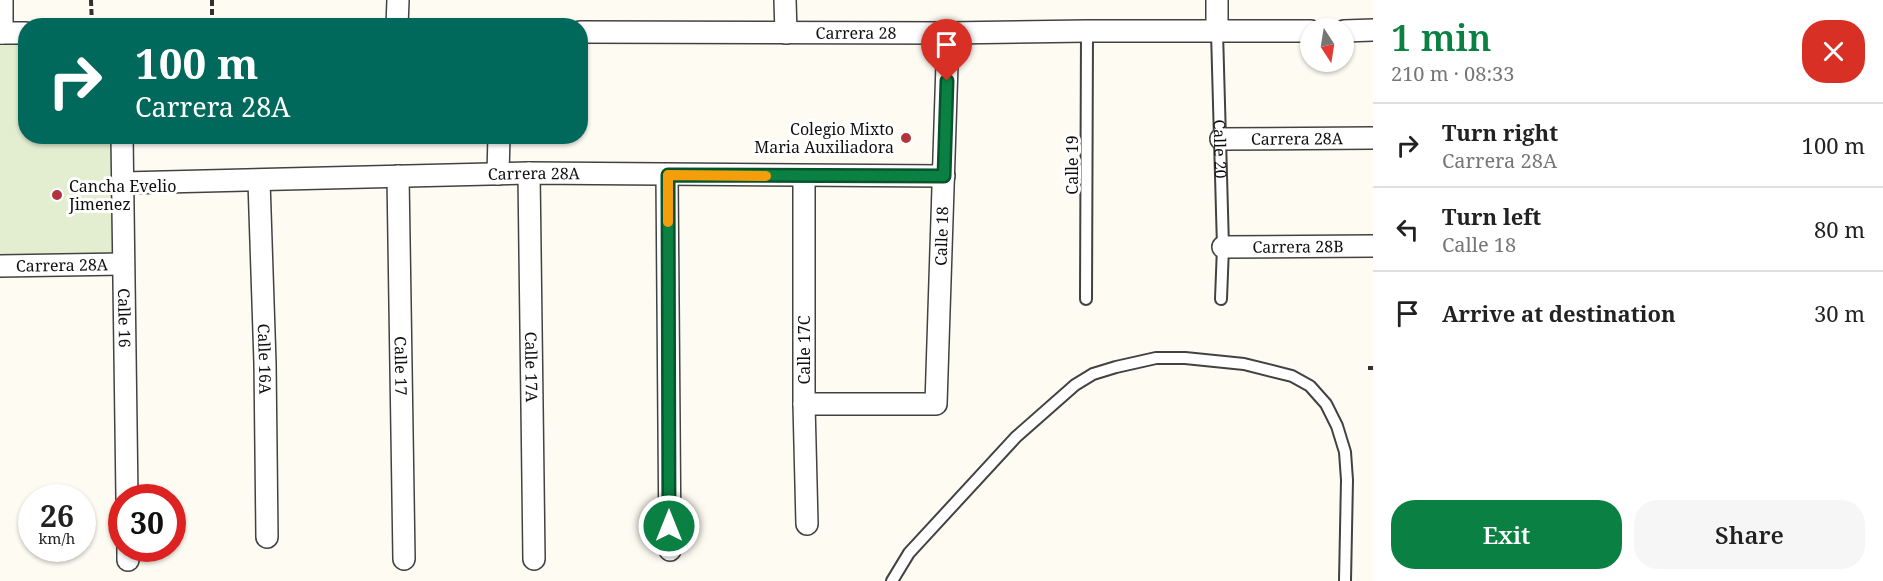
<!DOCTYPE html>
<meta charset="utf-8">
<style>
body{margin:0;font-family:"Noto Serif",serif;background:#f6f6f6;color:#222;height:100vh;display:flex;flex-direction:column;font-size:22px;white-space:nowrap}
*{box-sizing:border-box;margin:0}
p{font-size:20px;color:#767676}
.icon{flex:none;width:33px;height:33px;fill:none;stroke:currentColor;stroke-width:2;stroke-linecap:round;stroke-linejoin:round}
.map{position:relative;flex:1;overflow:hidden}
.panel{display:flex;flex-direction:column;background:#fff;width:510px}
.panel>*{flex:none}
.top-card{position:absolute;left:18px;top:18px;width:570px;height:126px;border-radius:24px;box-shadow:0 2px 4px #0004;background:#00695c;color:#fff;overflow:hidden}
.needle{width:39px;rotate:168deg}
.controls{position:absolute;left:1300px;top:18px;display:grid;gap:12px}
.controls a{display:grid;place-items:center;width:54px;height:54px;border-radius:50%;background:#fff;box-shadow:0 2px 4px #0004;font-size:30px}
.speed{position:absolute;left:18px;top:484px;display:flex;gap:12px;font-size:30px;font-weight:700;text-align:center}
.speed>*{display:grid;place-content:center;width:78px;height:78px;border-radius:50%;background:#fff;box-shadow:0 2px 4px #0004;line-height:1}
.speed small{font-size:15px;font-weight:400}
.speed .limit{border:9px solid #d22;background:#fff;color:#111}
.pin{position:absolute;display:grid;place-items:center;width:51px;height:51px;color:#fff;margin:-62px -26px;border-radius:50% 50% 50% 0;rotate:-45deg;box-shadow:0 0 6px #0007}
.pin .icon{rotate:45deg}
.me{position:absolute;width:66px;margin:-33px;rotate:0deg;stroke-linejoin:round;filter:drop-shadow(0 0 4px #0008)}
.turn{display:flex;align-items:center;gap:21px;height:126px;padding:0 18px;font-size:27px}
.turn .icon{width:78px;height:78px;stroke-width:2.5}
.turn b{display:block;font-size:42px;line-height:51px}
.round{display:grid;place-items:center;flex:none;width:63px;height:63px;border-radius:24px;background:#f6f6f6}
.overview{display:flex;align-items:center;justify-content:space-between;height:102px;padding:0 18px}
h1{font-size:36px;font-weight:600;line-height:45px;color:#0b8043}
.action{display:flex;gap:12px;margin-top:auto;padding:12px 18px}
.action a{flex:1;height:69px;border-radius:24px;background:#0b8043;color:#fff;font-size:24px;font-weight:600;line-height:69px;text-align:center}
.action a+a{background:#f6f6f6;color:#222}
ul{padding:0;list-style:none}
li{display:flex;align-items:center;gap:18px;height:84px;padding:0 18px;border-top:2px solid #e0e0e0}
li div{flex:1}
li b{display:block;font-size:22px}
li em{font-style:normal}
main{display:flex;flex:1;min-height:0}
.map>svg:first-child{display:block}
.pitch{fill:#e3edcf}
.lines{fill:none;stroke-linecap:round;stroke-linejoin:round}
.lane-casing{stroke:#424242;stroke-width:14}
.street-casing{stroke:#424242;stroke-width:24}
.path{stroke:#313131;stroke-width:4;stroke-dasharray:6 3;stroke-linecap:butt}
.lane{stroke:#fff;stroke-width:10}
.street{stroke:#fff;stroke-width:21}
.route-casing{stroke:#07532c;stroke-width:15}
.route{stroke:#0b8043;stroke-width:10}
.slow{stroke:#f59e0b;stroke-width:10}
.poi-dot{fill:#b1343b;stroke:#fff;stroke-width:2}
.labels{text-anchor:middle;stroke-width:6;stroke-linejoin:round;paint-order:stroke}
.street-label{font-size:16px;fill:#0f0f0f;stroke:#fff}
.poi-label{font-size:16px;fill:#0f0f0f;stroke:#fff;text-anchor:end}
</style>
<main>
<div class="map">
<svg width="1373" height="581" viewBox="0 0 1373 581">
<rect width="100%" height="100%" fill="#fefbf2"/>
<polygon class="pitch" points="0,43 25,43 26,136 114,137 115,254 0,256"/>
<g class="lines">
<g class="lane-casing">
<g id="lane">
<path id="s1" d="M1217,32L1223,247L1221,299"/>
<polyline points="1086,299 1087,31"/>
<polyline points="892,581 909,553 1016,437 1075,385 1093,374 1116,367 1156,358 1185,358 1244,364 1292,376 1310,386 1326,404 1337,426 1345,452 1347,480 1345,581"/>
</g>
</g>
<g class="street-casing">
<g id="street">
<polyline points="2,0 2,33"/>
<polyline points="785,0 786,33"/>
<polyline points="1217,0 1217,32"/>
<polyline points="397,26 398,0"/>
<polyline points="1344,31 1373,30"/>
<path id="s2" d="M580,32L948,33L1087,31H1311"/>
<polyline points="0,33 26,33"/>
<path id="s3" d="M122,136L127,498"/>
<path id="s4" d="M1221,139L1373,138"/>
<path id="s5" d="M529,173L534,559"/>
<polyline points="498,174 499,136"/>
<polyline points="667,175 670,550"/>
<path id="s6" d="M398,176L404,559"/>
<polyline points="804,176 804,404 807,524"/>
<path id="s7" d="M259,181L265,363L267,537"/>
<path id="s8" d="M124,183L529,173L944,176"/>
<path id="s9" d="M1223,247L1373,246"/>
<path id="s10" d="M0,266L123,264"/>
<path id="s11" d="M804,404H936L948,33"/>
<polyline points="128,549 128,560"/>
</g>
</g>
<g class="path">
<polyline points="91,0 92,26"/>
<polyline points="212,0 212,26"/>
<polyline points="1368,368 1373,368"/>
</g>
<use href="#lane" class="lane"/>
<use href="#street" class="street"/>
</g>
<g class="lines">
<g class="route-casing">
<polyline id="route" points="669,526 668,175 944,176 947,81"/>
</g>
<use href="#route" class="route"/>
<polyline class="slow" points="668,222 668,175 766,176"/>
</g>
<g class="poi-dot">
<circle cx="906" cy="138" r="6"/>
<circle cx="57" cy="195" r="6"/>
</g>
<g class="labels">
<g class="street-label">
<text dy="6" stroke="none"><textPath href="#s2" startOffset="276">Carrera 28</textPath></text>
<text dy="6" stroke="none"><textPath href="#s4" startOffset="76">Carrera 28A</textPath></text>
<text dy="6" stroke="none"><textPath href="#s1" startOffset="117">Calle 20</textPath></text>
<text transform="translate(1072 165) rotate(-90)" y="6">Calle 19</text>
<text dy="6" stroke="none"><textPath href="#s8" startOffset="410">Carrera 28A</textPath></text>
<text dy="6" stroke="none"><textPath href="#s11" startOffset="300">Calle 18</textPath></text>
<text dy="6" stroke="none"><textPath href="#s9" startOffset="75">Carrera 28B</textPath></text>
<text dy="6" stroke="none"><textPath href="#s10" startOffset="62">Carrera 28A</textPath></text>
<text dy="6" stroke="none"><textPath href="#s3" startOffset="182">Calle 16</textPath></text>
<text transform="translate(804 350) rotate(-90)" y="6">Calle 17C</text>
<text dy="6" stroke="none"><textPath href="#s7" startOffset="178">Calle 16A</textPath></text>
<text dy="6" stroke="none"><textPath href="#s5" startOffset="194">Calle 17A</textPath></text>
<text dy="6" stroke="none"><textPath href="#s6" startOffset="190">Calle 17</textPath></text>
</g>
<g class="poi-label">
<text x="894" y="135">Colegio Mixto<tspan x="894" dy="18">Maria Auxiliadora</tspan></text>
<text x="69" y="192" text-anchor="start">Cancha Evelio<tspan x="69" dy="18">Jimenez</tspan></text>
</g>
</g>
</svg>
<div class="controls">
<a><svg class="needle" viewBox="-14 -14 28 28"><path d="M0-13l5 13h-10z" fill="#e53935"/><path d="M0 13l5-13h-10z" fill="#767676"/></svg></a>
</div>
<div class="speed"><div>26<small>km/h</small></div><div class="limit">30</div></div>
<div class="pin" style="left:947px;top:81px;background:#d93025"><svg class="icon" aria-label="arrive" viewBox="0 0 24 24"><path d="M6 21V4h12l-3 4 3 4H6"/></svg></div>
<svg class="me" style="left:669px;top:526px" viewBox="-20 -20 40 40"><circle r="17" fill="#0b8043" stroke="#fff" stroke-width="3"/><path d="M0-11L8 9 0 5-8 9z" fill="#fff"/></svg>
<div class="top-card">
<div class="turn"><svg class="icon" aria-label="right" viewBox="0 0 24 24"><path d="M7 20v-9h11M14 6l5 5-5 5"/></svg><div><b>100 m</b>Carrera 28A</div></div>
</div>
</div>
<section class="panel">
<div class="overview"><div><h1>1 min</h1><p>210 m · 08:33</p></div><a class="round" style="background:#d93025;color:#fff"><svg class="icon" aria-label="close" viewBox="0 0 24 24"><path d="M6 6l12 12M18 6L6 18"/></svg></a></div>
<ul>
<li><svg class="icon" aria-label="right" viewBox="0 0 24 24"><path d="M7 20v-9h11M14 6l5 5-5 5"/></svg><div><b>Turn right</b><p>Carrera 28A</p></div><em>100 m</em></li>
<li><svg class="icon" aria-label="left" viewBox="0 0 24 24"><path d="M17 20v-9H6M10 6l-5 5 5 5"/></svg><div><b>Turn left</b><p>Calle 18</p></div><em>80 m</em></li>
<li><svg class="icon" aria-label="arrive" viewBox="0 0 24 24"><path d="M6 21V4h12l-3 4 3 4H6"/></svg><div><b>Arrive at destination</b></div><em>30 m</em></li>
</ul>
<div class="action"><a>Exit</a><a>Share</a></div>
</section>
</main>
